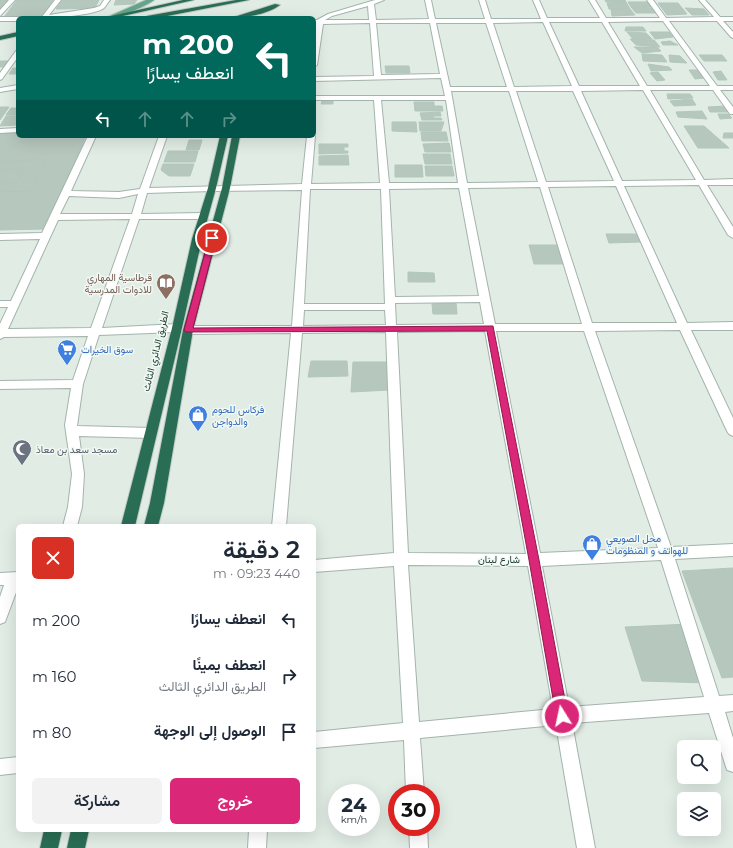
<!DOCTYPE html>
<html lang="ar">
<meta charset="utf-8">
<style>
body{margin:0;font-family:Montserrat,Vazirmatn,sans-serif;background:#f2f2f3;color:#1f2937;direction:rtl;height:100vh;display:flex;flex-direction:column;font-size:15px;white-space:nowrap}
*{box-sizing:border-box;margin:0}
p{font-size:13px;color:#747a83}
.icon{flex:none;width:22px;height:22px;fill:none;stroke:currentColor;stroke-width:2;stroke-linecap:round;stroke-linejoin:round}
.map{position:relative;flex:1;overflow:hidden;direction:ltr}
.drawer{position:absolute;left:16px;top:524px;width:300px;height:308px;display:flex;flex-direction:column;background:#fff;border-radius:6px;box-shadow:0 4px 16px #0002;direction:rtl}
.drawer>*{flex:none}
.hud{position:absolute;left:16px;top:16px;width:300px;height:122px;border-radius:6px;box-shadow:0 4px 16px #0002;direction:rtl;background:#00695c;color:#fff;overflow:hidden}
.controls{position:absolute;left:677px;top:740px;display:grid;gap:8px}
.controls a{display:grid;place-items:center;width:44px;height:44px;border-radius:6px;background:#fff;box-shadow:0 4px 16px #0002;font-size:20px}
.speed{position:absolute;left:328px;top:784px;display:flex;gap:8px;font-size:20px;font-weight:700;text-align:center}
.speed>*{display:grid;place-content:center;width:52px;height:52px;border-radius:50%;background:#fff;box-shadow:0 4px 16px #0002;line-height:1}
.speed small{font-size:10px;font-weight:400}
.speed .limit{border:6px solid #d22;background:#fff;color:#111}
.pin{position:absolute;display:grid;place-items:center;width:34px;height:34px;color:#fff;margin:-17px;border:2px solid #fff;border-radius:50%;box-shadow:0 1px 4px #0007}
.me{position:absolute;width:44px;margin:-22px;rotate:350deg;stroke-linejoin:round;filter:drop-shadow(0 0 3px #0008)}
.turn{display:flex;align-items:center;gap:14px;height:84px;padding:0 16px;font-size:18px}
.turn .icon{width:52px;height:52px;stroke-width:2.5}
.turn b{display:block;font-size:28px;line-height:34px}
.lanes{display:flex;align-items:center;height:38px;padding:0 16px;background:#0003;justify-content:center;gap:20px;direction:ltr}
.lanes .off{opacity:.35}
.round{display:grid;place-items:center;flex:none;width:42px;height:42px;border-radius:6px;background:#f2f2f3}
.overview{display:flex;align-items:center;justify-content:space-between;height:68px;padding:0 16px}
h1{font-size:24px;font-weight:600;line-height:30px}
.primary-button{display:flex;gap:8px;margin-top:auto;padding:8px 16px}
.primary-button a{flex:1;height:46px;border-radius:6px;background:#db2777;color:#fff;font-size:16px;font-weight:600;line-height:46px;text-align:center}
.primary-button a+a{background:#f2f2f3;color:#1f2937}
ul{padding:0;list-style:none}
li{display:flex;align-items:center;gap:12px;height:56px;padding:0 16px}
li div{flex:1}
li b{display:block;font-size:15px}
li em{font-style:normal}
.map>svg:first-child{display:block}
.building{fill:#b6c7be;stroke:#b2c7bb}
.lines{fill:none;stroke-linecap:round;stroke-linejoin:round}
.minor-casing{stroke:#a3b4ac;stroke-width:2}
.major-casing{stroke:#c1c9c6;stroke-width:2}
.highway-casing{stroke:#c1c9c6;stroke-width:2}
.minor{fill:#fff;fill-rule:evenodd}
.major{fill:#62a58a;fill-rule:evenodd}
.highway{fill:#296d55;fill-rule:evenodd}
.route{fill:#db2777;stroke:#8e194d}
.labels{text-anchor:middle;stroke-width:3;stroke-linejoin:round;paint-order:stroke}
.education-label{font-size:10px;fill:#785e54;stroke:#f1f9f4;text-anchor:end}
.shop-label{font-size:10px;fill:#366cbe;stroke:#f1f9f4;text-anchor:start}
.street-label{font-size:10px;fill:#203e32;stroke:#f1f9f4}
.worship-label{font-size:10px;fill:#5b616d;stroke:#f1f9f4;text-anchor:start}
</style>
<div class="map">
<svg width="733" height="848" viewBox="0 0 733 848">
<rect width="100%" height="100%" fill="#e1ece5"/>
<g class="building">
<polygon points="0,0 8,0 0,10"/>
<polygon points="17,0 53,0 42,16 4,17"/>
<polygon points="62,0 99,0 95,8 56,9"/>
<polygon points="116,0 137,0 134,4 114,5"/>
<polygon points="605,0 625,0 626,2 606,2"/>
<polygon points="626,2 630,9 609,9 607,3"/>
<polygon points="628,2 648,2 652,7 631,7"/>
<polygon points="658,3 678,3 687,14 667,15"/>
<polygon points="631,7 653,8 656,13 636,13"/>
<polygon points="685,8 704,9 709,15 692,15"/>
<polygon points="611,9 630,9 635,15 612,16"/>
<polygon points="626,27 643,27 646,31 625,31"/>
<polygon points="627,32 646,33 652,39 633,39"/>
<polygon points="650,32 669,32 673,37 655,39"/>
<polygon points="630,39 654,40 660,47 636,45"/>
<polygon points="670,41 678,45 663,45 661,42"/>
<polygon points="634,47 657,47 661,51 642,53"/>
<polygon points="642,54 662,55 667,62 643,61"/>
<polygon points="669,55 680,56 687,63 670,62"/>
<polygon points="699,55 722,55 727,61 704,61"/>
<polygon points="0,61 11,61 6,67 0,67"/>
<polygon points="648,64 669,67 672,70 651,71"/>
<polygon points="385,66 409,66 410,73 386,73"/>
<polygon points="13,68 18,68 18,74 9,74"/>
<polygon points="689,70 699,70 704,78 695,79"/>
<polygon points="721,71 727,80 718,80 713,72"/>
<polygon points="658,72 665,80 657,81 650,73"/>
<polygon points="667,94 690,94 693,98 668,99"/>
<polygon points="692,99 696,105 674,106 670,101"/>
<polygon points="322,101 333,101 333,104 321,104"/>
<polygon points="414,102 434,102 434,106 442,106 443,111 415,111"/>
<polygon points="725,106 729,112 710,112 708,107"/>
<polygon points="0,107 9,107 0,120"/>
<polygon points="11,108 18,108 18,115 6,115"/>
<polygon points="702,111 707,119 678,117 676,112"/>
<polygon points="440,112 441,116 433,116 434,118 441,118 442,120 422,120 420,113"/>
<polygon points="718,114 728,114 732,118 720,119"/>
<polygon points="6,116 18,116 18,125 0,126"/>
<polygon points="392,122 416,122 417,132 392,131"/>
<polygon points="419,122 444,122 441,131 420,131"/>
<polygon points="684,126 704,126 729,148 698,148"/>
<polygon points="421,132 446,132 448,141 422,141"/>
<polygon points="0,133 18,133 18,136 86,136 45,229 0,230"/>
<polygon points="724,133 733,133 733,138 723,138"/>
<polygon points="189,140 202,140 199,150 186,150"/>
<polygon points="449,143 451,152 425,152 423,144"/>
<polygon points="319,144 348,144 348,147 344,147 344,151 348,151 348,153 319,154"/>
<polygon points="168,151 198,151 195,162 164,162"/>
<polygon points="423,154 450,154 452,164 425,164"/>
<polygon points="348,155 349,165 319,165 319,156"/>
<polygon points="30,160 46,160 30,192 0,191 0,183 17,183 25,169 0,169 0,162 29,161"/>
<polygon points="163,164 194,164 190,176 169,176 161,170"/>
<polygon points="395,165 422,165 423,177 395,177"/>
<polygon points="425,166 452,166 454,176 426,176"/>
<polygon points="606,234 636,234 641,242 609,243"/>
<polygon points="529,245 559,245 564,264 534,264"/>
<polygon points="408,272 434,273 435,282 408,282"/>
<polygon points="456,303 457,314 433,314 432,304"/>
<polygon points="311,361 347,361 348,376 308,377"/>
<polygon points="353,362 387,362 390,390 351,392"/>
<polygon points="733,568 733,677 722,678 682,571"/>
<polygon points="689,624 708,683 642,681 625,627"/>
</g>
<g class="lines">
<g class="minor-casing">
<g id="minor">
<polygon points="9,0 15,0 0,16 0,10"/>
<path d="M55,0H61L49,15L94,8L100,6L104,0H110C108,2 106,6 104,8C96,15 53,18 41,18Z"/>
<path d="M375,0H384L374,4L376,20L429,19L425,0H431L435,19H485L479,0H485L491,19H541L533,0H539L547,18H600L589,0H595L606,18H660L647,0H653L666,18L714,17L699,0H705L720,17H733V21H723L733,32V38L731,37L717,21H669L717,86H733V90H720L733,107V114H730L713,90H650L704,180L733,179V185H707L733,227V238L728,235L699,185L624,186L687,323L733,322V330H691L733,418V436L729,434L727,431L680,330L595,331L671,547L733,544V556L675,559L719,696L733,695V711L725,712L733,738V772L727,770L725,764L709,713L572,723L595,848H577L556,725L420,738L424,793H406L404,740L314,748V732L403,723L394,566L314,572V560L394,553L386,332L302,333L286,526H272L291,333L188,334L184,333L183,330L184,327L188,326H292L302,190L212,191L147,193L141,214L204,213L208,216L204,219H139L102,328L177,324L181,325L182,328L181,331L177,332L99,335L83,384L77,426L151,428L155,430L157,433L155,436L151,438L79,436L84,474L82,507L77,526H63L68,507L72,474L65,425L71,388L0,389V381L73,380L88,336L4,337L0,339V324L8,307H0V301H11L40,239L0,240V234L42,233L88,136H96L71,191L119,192L140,189L159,136H167L149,188L302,184L307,136H314V135L315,136L311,184L380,183L374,100H314V96H445L441,78L314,81V77L374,76L370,23L323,24L317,65L314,67V41L316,24H314V20H317L328,14ZM368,6L369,20H325L332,16ZM663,21L710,86H647L608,22ZM543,22L572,86L514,87L493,23ZM549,22H602L640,86H579ZM376,23H430L440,74L381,75ZM436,23H486L507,87H450ZM643,90L696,180L622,181L581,91ZM451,91H509L538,182L467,183ZM516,91H573L614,181L546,182ZM381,100H446L458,183H389ZM616,186L677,323H592L548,187ZM540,187L582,324H495L468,188ZM459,188L479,296L395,297L389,189ZM310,189H381L385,304H304ZM138,194L132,214H60L69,196L119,198ZM130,219L91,328L8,329L58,220ZM480,302L484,324L396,325L395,303ZM304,310H385L386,325L303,326ZM485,331L526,554L408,553L397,332ZM496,331H584L658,548L540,553ZM661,560L704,697L569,707L542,566ZM408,565L528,566L553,709L419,722Z"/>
<polygon points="0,17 18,17 20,18 18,18 18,21 0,21"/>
<polygon points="18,50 18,57 2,79 0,80 0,73 16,51"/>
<polygon points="18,85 18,89 0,92 0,88"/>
<polygon points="18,128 18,132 0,133 0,129"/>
<polygon points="18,572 18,587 5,622 0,624 0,597 4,585 0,585 0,573"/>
<polygon points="18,757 18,773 0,775 0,759"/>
<polygon points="409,827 427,827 428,848 410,848"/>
<polygon points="249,830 267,830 266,848 248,848"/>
</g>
</g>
<g class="major-casing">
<path id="major" d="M146,0H154C148,5 116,20 110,16Z"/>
</g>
<g class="highway-casing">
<g id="highway">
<polygon points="183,0 194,0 114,18 102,18"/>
<polygon points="236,0 249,0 157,18 144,18 147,16"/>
<path d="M275,4L280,5C268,14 246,18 231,18Z"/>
<polygon points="18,32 18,36 0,40 0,36"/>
<polygon points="220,136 228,136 216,188 202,239 182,328 135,526 121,526 172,328 192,239 208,188"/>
<polygon points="232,136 240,136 230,188 193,330 164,503 158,526 144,526 150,503 183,330 222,188"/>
<polygon points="44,830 62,830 58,848 40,848"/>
<polygon points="71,830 89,830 85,848 67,848"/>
</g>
</g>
<use href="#minor" class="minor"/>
<use href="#major" class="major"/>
<use href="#highway" class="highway"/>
</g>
<polygon class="route" points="212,236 216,238 193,328 493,326 539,560 568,716 566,721 562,722 557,721 556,716 529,560 487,331 186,332 184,330 209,238"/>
<defs>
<g id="library-pin" transform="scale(1)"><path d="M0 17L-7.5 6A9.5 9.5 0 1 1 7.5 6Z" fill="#8d6e63" stroke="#f1f9f4"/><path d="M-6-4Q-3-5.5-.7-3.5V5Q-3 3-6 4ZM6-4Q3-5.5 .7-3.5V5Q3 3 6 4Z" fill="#fff"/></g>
<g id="supermarket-pin" transform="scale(1)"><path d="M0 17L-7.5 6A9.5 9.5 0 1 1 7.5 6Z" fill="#3f7fe0" stroke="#f1f9f4"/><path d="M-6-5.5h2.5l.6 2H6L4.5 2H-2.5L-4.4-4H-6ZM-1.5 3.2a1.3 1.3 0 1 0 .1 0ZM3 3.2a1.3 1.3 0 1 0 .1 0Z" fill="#fff"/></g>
<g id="shop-pin" transform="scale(1)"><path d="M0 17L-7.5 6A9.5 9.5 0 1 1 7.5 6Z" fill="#3f7fe0" stroke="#f1f9f4"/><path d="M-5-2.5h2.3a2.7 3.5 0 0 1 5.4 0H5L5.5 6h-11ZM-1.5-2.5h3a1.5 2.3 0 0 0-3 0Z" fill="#fff"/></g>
<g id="mosque-pin" transform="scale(1)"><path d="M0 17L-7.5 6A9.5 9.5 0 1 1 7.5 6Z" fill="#6b7280" stroke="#f1f9f4"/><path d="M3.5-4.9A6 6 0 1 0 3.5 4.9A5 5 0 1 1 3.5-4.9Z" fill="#fff"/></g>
</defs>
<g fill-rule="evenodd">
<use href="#library-pin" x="166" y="283"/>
<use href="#supermarket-pin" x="67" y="349"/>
<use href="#shop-pin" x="198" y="415"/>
<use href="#mosque-pin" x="22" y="449"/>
<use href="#shop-pin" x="592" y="544"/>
</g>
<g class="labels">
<g class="education-label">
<text x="152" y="281">قرطاسية المهاري<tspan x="152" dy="12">للادوات المدرسية</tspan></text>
</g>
<g class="shop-label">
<text x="81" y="353">سوق الخيرات</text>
<text x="212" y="413">فركاس للحوم<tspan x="212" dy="12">والدواجن</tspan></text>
<text x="606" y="542">محل الصويعي<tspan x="606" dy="12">للهواتف و المنظومات</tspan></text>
</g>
<g class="street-label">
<text transform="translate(155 351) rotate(-76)" y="4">الطريق الدائري الثالث</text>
<text x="499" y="563">شارع لبنان</text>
</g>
<g class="worship-label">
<text x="36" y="453">مسجد سعد بن معاذ</text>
</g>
</g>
</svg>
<div class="controls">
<a><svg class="icon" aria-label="search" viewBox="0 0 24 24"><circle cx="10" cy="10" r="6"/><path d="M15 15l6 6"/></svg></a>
<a><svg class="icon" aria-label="layers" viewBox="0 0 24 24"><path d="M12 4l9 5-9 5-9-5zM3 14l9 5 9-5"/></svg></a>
</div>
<div class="speed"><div>24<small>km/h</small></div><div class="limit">30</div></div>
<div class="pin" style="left:212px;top:238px;background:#d93025"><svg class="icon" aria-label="arrive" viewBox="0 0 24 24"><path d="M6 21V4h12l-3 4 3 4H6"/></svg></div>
<svg class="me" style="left:562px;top:716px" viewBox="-20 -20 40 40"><circle r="17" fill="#db2777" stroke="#fff" stroke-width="3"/><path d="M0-11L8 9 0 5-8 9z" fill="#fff"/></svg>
<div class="hud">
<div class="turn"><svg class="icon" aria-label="left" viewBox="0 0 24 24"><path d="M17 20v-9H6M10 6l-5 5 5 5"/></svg><div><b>200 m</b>انعطف يسارًا</div></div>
<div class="lanes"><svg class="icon" aria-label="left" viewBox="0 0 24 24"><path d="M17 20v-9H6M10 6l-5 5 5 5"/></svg><svg class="icon off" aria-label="ahead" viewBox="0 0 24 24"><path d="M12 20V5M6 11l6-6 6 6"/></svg><svg class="icon off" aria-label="ahead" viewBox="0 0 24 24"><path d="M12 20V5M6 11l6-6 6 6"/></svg><svg class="icon off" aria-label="right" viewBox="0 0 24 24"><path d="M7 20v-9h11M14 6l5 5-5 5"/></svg></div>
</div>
<section class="drawer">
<div class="overview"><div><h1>2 دقيقة</h1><p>440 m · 09:23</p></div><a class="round" style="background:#d93025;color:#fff"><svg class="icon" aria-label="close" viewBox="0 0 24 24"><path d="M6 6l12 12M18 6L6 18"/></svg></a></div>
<ul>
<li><svg class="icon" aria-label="left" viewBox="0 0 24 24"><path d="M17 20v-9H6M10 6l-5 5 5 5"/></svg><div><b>انعطف يسارًا</b></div><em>200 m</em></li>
<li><svg class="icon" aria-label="right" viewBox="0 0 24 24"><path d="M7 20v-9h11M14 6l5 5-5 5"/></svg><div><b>انعطف يمينًا</b><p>الطريق الدائري الثالث</p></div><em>160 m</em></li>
<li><svg class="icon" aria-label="arrive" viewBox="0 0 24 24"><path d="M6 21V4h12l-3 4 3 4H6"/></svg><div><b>الوصول إلى الوجهة</b></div><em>80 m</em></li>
</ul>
<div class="primary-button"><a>خروج</a><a>مشاركة</a></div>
</section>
</div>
